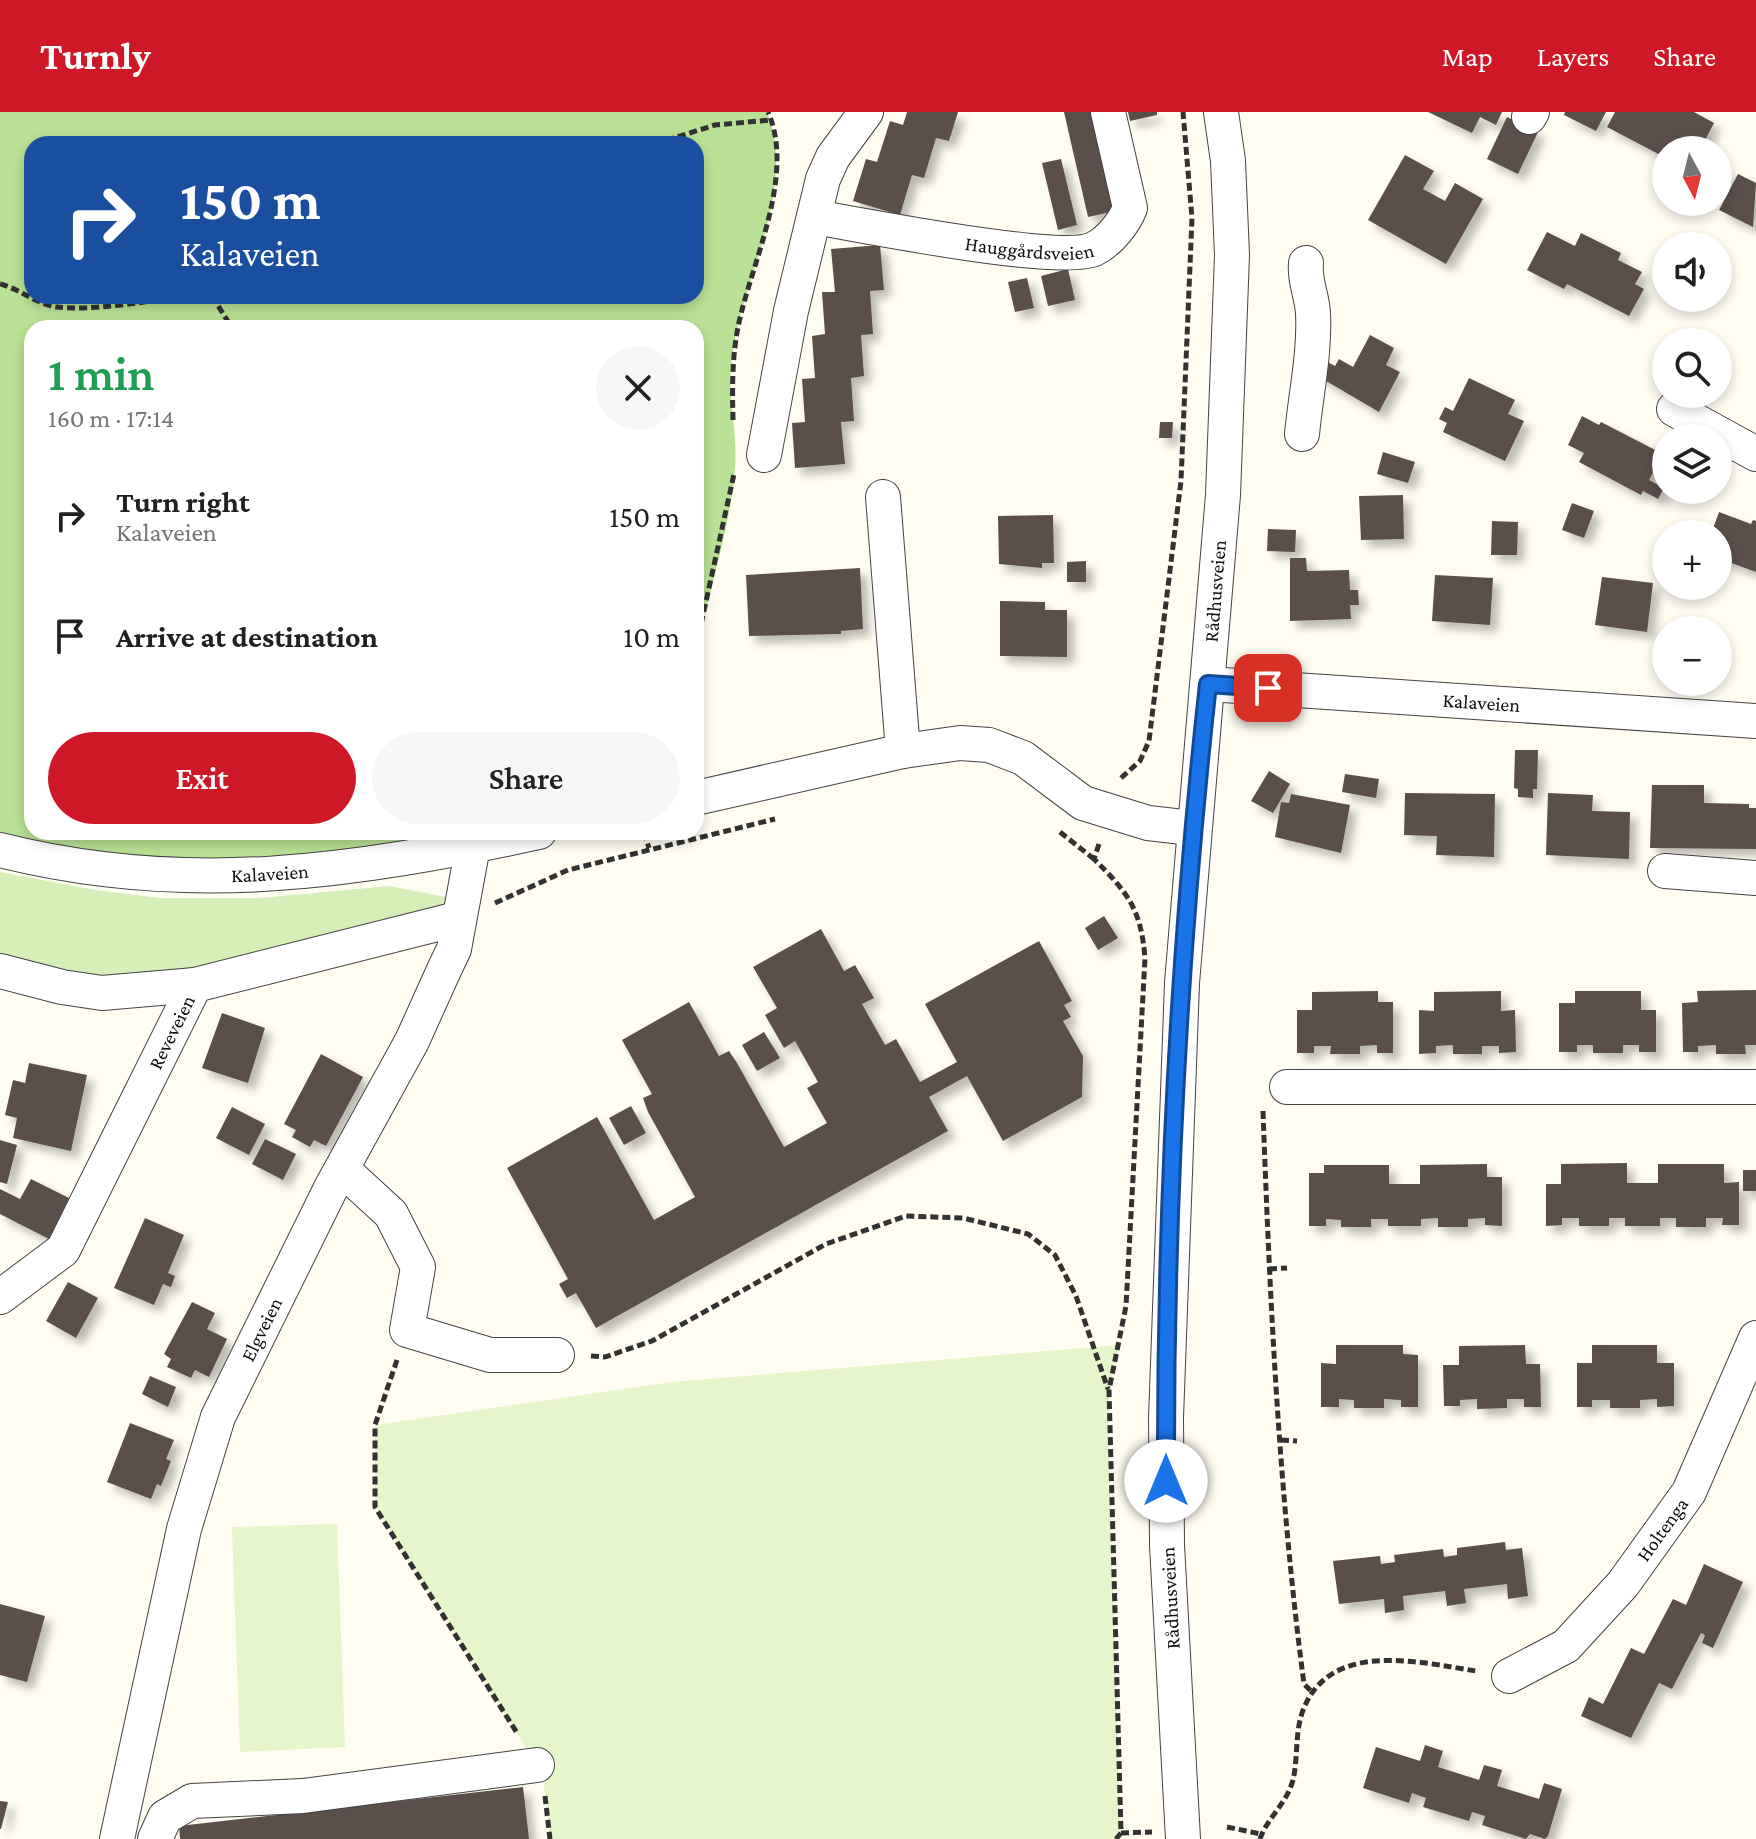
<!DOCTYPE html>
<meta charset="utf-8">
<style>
body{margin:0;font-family:"Crimson Pro",serif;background:#f6f6f6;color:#202124;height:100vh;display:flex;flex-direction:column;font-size:30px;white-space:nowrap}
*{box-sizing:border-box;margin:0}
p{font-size:26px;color:#757577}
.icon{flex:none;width:44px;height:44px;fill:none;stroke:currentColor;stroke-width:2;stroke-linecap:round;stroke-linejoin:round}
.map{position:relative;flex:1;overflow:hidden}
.details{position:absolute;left:24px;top:208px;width:680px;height:520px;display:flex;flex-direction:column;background:#fff;border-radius:24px;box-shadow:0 4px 12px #0003}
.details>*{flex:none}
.banner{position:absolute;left:24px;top:24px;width:680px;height:168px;border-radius:24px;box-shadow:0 4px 12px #0003;background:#1a4fa0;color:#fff;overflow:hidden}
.needle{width:52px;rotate:173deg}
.tools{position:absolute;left:1652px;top:24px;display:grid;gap:16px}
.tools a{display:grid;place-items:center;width:80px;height:80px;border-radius:50%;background:#fff;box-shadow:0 4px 12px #0003;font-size:40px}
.pin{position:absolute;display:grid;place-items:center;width:68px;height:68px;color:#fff;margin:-34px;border-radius:16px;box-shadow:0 4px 12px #0006}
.me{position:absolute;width:88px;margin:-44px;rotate:0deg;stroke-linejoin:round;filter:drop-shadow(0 0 6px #0008)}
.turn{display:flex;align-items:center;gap:28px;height:168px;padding:0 24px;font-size:36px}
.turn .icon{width:104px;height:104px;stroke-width:2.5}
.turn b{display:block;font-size:56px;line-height:68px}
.round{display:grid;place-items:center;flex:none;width:84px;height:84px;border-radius:42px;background:#f6f6f6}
.summary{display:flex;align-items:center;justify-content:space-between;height:136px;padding:0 24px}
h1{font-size:48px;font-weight:600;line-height:60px;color:#1e9e55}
.primary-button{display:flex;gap:16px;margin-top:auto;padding:16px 24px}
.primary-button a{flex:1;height:92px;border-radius:48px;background:#cf1827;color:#fff;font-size:32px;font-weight:600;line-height:92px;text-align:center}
.primary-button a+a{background:#f6f6f6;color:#202124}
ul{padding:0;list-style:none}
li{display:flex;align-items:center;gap:24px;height:120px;padding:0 24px}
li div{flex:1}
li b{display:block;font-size:30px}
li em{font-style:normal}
header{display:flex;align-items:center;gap:48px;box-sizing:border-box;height:112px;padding:0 40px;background:#cf1827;color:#fff}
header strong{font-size:38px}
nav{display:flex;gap:44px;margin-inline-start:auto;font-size:28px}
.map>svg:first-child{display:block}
.green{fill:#d6eeb7}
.forest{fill:#b9e194;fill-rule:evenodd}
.pitch{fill:#e7f5ca}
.building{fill:#5a504b;filter:url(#shadow)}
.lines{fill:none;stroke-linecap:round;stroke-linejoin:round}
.minor-casing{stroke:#434343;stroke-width:36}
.path{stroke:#323232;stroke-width:5;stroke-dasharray:8 4;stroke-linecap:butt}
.minor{stroke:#fff;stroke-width:34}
.route-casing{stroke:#114b97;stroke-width:20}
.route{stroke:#1a73e8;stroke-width:14}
.labels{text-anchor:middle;stroke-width:8;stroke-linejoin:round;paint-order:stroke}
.street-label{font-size:20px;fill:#101010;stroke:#fff}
</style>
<header>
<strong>Turnly</strong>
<nav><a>Map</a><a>Layers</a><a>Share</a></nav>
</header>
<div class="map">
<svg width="1756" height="1727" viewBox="0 0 1756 1727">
<defs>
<filter id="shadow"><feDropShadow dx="7" dy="7" stdDeviation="4" flood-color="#0004"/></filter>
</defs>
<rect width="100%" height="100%" fill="#fffcf2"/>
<polygon class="green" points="0,760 95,778 160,786 261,786 389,774 461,788 195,873 0,859"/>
<path class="forest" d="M0,0H767C799,80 738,172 731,254C728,288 738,323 735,357C731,410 709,482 696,535V216H32V720H540L340,758L0,738ZM32,32H696V184H32Z"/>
<g class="pitch">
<polygon points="1120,1233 1109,1278 1108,1330 1121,1721 1116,1727 550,1727 544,1674 537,1653 375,1395 375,1313 672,1270"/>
<polygon points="337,1412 345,1635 240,1640 232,1415"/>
</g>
<g class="building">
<polygon points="907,0 958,0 949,29 936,26 924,66 912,63 900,103 853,89 866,47 877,50 890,9 903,13"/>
<polygon points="1064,0 1092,0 1115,99 1088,105"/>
<polygon points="1128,0 1157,0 1157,3 1130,9"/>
<polygon points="1428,0 1502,0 1496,13 1480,5 1472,21"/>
<polygon points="1565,0 1606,0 1596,19 1564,3"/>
<polygon points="1615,0 1694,0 1714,11 1700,38 1666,38 1666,46 1607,15"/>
<polygon points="1507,5 1538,20 1518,62 1487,47"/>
<polygon points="1405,43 1434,59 1423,77 1445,89 1455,71 1483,87 1446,152 1368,108"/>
<polygon points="1061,47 1077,113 1058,118 1042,51"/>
<polygon points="1718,58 1729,63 1723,77 1718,74"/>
<polygon points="1738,62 1756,71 1753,115 1719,98"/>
<polygon points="1547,120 1575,134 1581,121 1621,141 1618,148 1642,160 1635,172 1644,177 1629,204 1567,172 1564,177 1527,158"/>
<polygon points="880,133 884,178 870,179 873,222 861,223 864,264 851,266 854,309 841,310 845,352 795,356 792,311 805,310 802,267 815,266 812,224 825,222 822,180 835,180 831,137"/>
<polygon points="1068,157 1075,188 1048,194 1041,164"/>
<polygon points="1027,166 1034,196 1015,200 1008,170"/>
<polygon points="1370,223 1394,236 1386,253 1400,260 1379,300 1316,263 1324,248 1335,254 1339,247 1353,255"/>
<polygon points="1469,266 1515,288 1508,302 1524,309 1505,349 1443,320 1447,311 1439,307 1445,295 1453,299"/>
<polygon points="1582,304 1599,313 1601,310 1663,342 1649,368 1664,376 1658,387 1643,379 1641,383 1579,350 1584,341 1568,333"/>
<polygon points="1160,310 1173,310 1172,326 1159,326"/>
<polygon points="1383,340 1415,350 1408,371 1377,362"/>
<polygon points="1403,383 1404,427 1361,428 1359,384"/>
<polygon points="1572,391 1594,399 1584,426 1562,418"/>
<polygon points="1719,400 1751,412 1753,408 1756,409 1756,460 1718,446 1718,422 1711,422"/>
<polygon points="1053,403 1054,451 1042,451 1042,456 999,452 998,404"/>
<polygon points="1492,409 1518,410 1517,443 1491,443"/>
<polygon points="1268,417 1296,418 1295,440 1267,439"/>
<polygon points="1290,446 1306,446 1307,459 1349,458 1350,478 1358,478 1359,493 1350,493 1351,507 1290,509"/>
<polygon points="1086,449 1086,470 1067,470 1067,450"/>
<polygon points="860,456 863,517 841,519 841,522 749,524 746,463"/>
<polygon points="1435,463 1493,466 1490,513 1432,509"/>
<polygon points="1602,465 1653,471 1647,520 1595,513"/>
<polygon points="1000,489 1045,490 1045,498 1067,498 1067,545 1000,544"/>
<polygon points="1515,638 1538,638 1537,677 1533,677 1533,686 1518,685 1518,677 1514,676"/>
<polygon points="1269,659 1290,672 1273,701 1251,689"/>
<polygon points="1345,662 1379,667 1376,686 1342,680"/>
<polygon points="1652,673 1704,673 1704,691 1749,692 1749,696 1756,696 1756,737 1650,736"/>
<polygon points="1405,681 1495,682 1494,745 1436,743 1437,724 1404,723"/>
<polygon points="1548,681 1593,683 1592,699 1630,700 1629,747 1546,743"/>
<polygon points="1291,682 1350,693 1341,741 1275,725 1281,690 1289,691"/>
<polygon points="1104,804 1118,826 1098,838 1085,816"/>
<polygon points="821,817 844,859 855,853 874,886 862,892 885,933 896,927 920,970 957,950 925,892 1039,829 1072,889 1064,893 1071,905 1063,909 1083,944 1082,985 1003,1029 967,964 929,985 948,1019 596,1216 576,1181 567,1186 559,1172 568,1167 507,1056 597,1005 654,1108 695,1085 648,1000 643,986 652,982 622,928 689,890 719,944 729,939 737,951 784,1035 827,1011 807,976 818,970 795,929 784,936 765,903 777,896 753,855"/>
<polygon points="1756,878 1756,933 1745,933 1746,942 1716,942 1716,933 1698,934 1698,940 1683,940 1682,891 1698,890 1697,879"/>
<polygon points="1378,879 1378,890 1393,890 1393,941 1377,941 1377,933 1360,934 1360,942 1330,942 1331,934 1314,934 1314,941 1297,941 1297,898 1312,898 1312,880"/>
<polygon points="1501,879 1501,899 1515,898 1516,940 1499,941 1499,934 1482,934 1482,942 1453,942 1453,933 1436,934 1436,941 1419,942 1419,898 1434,899 1434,880"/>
<polygon points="1575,879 1641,879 1641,898 1656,898 1656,940 1639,940 1639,933 1623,933 1623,941 1593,941 1593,933 1577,933 1577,940 1559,940 1559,891 1575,891"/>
<polygon points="222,901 265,916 248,971 202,956"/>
<polygon points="764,920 780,946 757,959 742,933"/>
<polygon points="321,942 363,965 326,1034 314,1028 310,1035 292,1025 296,1018 284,1012"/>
<polygon points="29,951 87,963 71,1039 13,1026 17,1006 5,1003 13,968 25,971"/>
<polygon points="631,994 646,1021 624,1033 609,1006"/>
<polygon points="232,995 265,1012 249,1043 216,1026"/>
<polygon points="265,1027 296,1042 283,1068 252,1052"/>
<polygon points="0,1028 17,1033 7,1072 0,1070"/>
<polygon points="1627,1051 1627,1071 1658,1071 1658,1052 1724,1052 1724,1071 1739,1070 1739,1113 1722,1113 1723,1106 1706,1106 1706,1115 1676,1115 1676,1106 1660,1106 1660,1114 1625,1114 1625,1106 1609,1106 1609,1114 1579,1114 1579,1106 1562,1106 1562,1113 1546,1114 1546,1072 1561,1072 1561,1052"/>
<polygon points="1487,1052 1487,1065 1502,1065 1502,1114 1485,1113 1485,1106 1468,1107 1468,1115 1438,1115 1438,1106 1421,1107 1421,1114 1388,1114 1388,1107 1371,1107 1371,1115 1341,1115 1341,1108 1326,1107 1326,1114 1309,1114 1309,1061 1324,1061 1324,1053 1389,1053 1389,1072 1420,1072 1420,1053"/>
<rect x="1743" y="1058" width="13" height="21"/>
<polygon points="31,1067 69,1086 49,1127 0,1102 0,1077 20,1087"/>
<polygon points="145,1106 184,1123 168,1161 175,1164 171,1175 163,1172 154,1193 114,1176"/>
<polygon points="68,1170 98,1186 76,1226 46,1209"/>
<polygon points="192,1190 215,1201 207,1217 227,1227 209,1265 195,1258 191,1266 167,1255 171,1247 164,1242"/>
<polygon points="1336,1233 1403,1233 1403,1242 1418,1243 1418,1295 1401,1295 1401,1288 1384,1287 1384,1296 1354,1296 1354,1288 1339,1287 1339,1295 1321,1295 1321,1251 1336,1252"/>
<polygon points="1525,1233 1526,1252 1540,1252 1541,1295 1524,1295 1524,1287 1507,1287 1507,1296 1477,1297 1477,1287 1460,1288 1460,1294 1444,1294 1443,1253 1459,1253 1459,1234"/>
<polygon points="1592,1233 1657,1233 1657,1251 1674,1251 1674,1294 1657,1295 1657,1287 1640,1288 1640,1296 1610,1296 1610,1288 1592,1288 1592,1295 1577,1295 1577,1251 1592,1251"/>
<polygon points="150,1264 176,1275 168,1295 142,1282"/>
<polygon points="130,1311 174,1328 166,1347 171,1349 161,1374 157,1372 151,1387 107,1370"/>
<polygon points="1505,1430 1506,1438 1522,1436 1528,1484 1508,1487 1507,1472 1464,1477 1466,1491 1447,1494 1445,1479 1403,1484 1404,1498 1385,1501 1384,1487 1339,1492 1333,1449 1380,1444 1381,1452 1395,1450 1394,1443 1443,1437 1444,1445 1457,1443 1457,1436"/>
<polygon points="1704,1452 1743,1470 1713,1536 1702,1531 1705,1523 1701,1521 1672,1577 1659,1571 1631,1626 1581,1604 1589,1585 1603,1592 1631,1536 1644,1542 1673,1487 1686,1493"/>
<polygon points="0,1492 45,1504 27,1570 0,1563"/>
<polygon points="1425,1633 1443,1639 1438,1655 1479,1668 1484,1653 1502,1658 1497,1674 1539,1687 1544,1671 1562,1677 1548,1724 1545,1727 1530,1722 1526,1727 1482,1713 1485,1704 1472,1700 1469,1709 1423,1695 1426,1686 1412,1681 1409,1691 1363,1676 1376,1635 1420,1649"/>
<polygon points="523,1675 529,1727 180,1727 179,1714"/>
<polygon points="0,1689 8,1690 1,1717 0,1717"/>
</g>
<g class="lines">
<g class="minor-casing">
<g id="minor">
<polyline points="1529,5 1532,0"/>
<path id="s1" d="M814,105C863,113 1059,153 1094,137C1110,129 1124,111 1130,96L1108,0"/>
<polyline points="1674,297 1756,342"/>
<path d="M1302,322C1306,281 1315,241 1313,201C1312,183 1304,169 1306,151"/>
<polyline points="764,343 791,199 823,67 833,45 866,0"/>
<polyline points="883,385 903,639"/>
<path id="s2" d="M1208,572L1756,609"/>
<polyline points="696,686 903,639 960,631 989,633 1023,646 1083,691 1148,711 1192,716"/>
<path id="s3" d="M0,738C187,785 354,760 539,720"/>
<polyline points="1665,759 1756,766"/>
<polyline points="0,859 62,875 102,881 195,873"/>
<polyline points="1287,975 1756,975"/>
<polyline points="342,1057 391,1102 418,1155 407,1218 490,1243 557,1243"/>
<path id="s4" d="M0,1185L63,1138L195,873L457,807"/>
<path id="s5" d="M1509,1564L1566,1534L1623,1472L1689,1380L1756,1226"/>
<path id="s6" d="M117,1727L184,1417L218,1305L331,1076L412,929L444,858L454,837L473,734"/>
<polyline points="155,1727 165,1705 192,1689 303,1684 537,1653"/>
<path id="s7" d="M1183,1727L1167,1433L1166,1306L1182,871L1223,383L1232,143L1228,49L1221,0"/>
</g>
</g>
<g class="path">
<polyline points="655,32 715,13 771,8"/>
<path d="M0,172C20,177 36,192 57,195C88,199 149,190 181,184"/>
<polyline points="212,184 232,216"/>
<path d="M733,308C732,270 732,235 742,198C757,140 794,58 768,0"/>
<polyline points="696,535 734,362"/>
<polyline points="1121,666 1140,649 1149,629 1181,369 1192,106 1183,0"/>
<polyline points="644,720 649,736"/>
<polyline points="1060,720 1094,747"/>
<path d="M1099,732L1094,747C1128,781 1141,797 1145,846L1126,1194L1109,1278L1121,1721L1116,1727"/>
<polyline points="495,791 568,758 775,707"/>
<path d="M1263,999C1270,1190 1279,1383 1304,1572L1313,1581"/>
<polyline points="1269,1157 1287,1156"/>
<polyline points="591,1244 605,1245 652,1229 826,1132 906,1104 963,1106 1028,1122 1055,1143 1076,1184 1108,1277"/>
<polyline points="397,1248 375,1313 375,1395 517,1621"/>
<polyline points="1281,1328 1297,1329"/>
<polyline points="545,1684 550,1727"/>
<polyline points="1227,1715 1261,1722"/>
<polyline points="1121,1721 1152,1720"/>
<path d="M1260,1727C1267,1706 1286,1693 1293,1668C1298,1647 1295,1622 1302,1601C1328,1527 1418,1550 1476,1559"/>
</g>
<use href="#minor" class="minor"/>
</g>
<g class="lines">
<g class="route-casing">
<path id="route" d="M1166,1369C1165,1104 1179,836 1208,572L1268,576"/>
</g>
<use href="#route" class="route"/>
</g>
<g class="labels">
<g class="street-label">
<text dy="7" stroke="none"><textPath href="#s1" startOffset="218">Hauggårdsveien</textPath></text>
<text dy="7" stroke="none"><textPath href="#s7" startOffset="1250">Rådhusveien</textPath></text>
<text dy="7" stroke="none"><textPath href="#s2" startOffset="274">Kalaveien</textPath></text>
<text dy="7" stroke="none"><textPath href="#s3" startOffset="272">Kalaveien</textPath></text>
<text dy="7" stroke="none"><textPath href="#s4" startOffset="322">Reveveien</textPath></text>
<text dy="7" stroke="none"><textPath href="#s6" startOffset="532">Elgveien</textPath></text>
<text dy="7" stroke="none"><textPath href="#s5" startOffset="216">Holtenga</textPath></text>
<text transform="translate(1170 1486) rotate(-93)" y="7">Rådhusveien</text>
</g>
</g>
</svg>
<div class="tools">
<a><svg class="needle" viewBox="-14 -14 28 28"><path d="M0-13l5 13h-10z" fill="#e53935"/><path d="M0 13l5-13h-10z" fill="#757577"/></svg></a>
<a><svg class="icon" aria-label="sound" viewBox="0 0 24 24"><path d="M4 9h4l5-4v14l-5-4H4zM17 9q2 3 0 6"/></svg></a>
<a><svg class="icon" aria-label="search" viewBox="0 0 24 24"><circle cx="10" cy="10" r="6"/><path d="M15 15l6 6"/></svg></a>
<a><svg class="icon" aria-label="layers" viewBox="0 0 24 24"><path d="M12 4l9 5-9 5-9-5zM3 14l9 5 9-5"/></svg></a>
<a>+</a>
<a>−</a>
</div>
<div class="pin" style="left:1268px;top:576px;background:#d93025"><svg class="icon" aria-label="arrive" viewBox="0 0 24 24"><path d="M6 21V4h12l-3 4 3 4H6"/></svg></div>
<svg class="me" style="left:1166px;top:1369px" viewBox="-20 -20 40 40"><circle r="19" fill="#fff"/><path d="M0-13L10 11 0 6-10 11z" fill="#1a73e8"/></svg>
<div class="banner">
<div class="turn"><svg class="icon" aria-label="right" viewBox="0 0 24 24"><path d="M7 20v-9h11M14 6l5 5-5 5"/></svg><div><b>150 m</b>Kalaveien</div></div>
</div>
<section class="details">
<div class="summary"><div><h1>1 min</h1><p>160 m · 17:14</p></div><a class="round"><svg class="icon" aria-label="close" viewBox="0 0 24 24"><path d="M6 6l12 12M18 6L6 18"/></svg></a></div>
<ul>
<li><svg class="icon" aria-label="right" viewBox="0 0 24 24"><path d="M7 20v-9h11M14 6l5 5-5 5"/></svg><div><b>Turn right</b><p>Kalaveien</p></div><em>150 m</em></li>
<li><svg class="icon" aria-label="arrive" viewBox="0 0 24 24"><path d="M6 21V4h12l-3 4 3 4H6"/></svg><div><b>Arrive at destination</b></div><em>10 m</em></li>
</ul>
<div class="primary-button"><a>Exit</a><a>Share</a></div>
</section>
</div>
